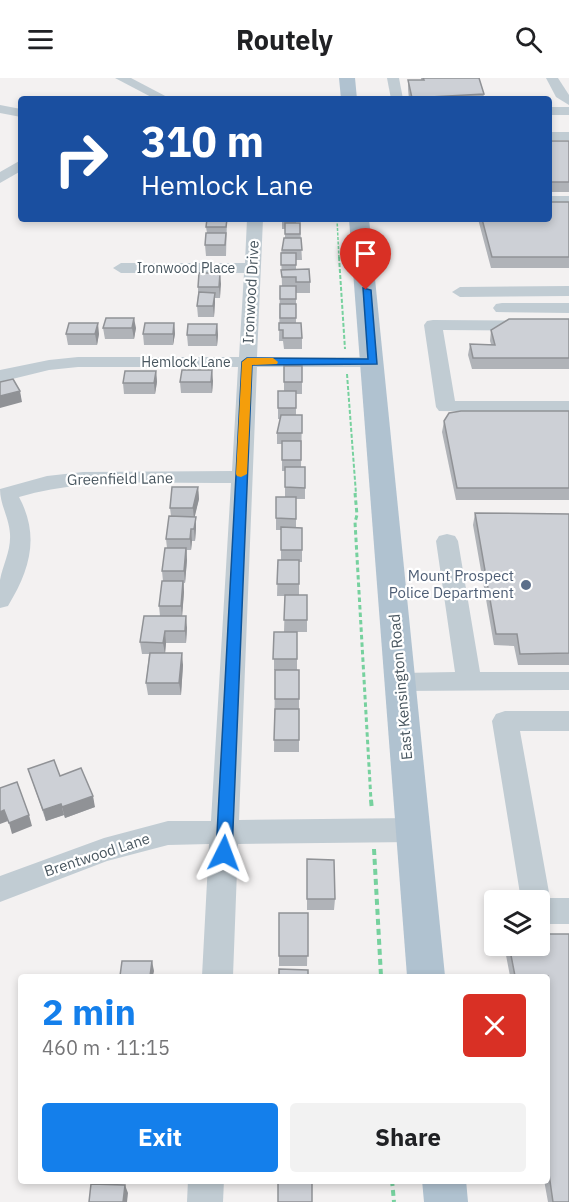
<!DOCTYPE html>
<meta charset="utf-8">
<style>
body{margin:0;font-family:"IBM Plex Sans",sans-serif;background:#f2f2f2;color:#202124;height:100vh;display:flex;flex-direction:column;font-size:22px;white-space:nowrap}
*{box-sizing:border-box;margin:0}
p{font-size:20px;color:#757577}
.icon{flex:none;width:33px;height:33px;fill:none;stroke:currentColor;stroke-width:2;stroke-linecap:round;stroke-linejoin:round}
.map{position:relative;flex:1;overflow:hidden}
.sheet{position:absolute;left:18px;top:896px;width:532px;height:210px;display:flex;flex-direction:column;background:#fff;border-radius:6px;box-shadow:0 3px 9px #0003}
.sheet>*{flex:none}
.hud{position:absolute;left:18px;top:18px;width:534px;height:126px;border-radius:6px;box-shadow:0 3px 9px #0003;background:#1a4fa0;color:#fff;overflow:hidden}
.controls{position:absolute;left:484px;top:812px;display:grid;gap:12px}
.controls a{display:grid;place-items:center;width:66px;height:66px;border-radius:6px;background:#fff;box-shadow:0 3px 9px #0003;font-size:30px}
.pin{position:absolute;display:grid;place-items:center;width:51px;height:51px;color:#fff;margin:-62px -26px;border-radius:50% 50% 50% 0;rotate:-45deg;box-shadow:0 0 6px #0007}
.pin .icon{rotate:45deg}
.me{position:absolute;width:66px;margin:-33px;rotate:3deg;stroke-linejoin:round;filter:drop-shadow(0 0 4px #0008)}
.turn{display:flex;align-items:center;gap:21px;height:126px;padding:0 24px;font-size:27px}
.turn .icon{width:78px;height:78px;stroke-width:2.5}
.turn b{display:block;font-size:42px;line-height:51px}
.round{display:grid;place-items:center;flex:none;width:63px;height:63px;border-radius:6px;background:#f2f2f2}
.overview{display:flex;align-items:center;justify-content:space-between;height:102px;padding:0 24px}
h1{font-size:36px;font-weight:700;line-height:45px;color:#147feb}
.button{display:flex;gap:12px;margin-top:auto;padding:12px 24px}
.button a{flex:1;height:69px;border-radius:6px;background:#147feb;color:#fff;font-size:24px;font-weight:700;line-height:69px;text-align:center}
.button a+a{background:#f2f2f2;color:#202124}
header{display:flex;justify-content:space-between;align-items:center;height:78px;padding:0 24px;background:#fff;font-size:27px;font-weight:700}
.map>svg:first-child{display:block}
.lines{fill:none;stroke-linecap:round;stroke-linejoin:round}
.path-far3{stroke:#76d19e;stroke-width:1.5;stroke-dasharray:3 1.5;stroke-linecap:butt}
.path-far2{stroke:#76d19e;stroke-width:2;stroke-dasharray:4 2;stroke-linecap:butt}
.path-far1{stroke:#76d19e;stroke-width:3;stroke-dasharray:4.5 3;stroke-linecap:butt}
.path{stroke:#76d19e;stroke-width:4;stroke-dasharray:6 4;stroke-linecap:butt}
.minor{fill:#c1ccd3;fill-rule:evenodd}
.major{fill:#b0c2d0;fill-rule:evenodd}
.wall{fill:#b0b3b8}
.shaded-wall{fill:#909296}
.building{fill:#cdd0d6;stroke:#909296;stroke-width:1.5}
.route{fill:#147feb;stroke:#0d5399;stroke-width:1.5}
.slow{fill:#f59e0b}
.service-dot{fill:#5c6f8a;stroke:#fff;stroke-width:2}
.labels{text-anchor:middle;stroke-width:4.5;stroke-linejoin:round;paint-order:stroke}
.far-street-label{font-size:14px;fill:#48565f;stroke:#fff}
.street-label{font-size:15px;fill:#48565f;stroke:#fff}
.service-label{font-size:15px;fill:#4e5e75;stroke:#fff;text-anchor:end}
</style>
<header><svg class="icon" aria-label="menu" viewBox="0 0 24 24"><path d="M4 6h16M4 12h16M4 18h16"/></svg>Routely<svg class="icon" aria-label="search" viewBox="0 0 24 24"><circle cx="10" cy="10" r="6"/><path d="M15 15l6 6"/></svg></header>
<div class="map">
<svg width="569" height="1124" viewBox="0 0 569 1124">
<rect width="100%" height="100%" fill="#f3f1f1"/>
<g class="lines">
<polyline class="path-far3" points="337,141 339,181"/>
<g class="path-far2">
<polyline points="339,179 345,271"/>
<polyline points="347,296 356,416"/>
</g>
<polyline class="path-far1" points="355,415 357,437 355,444 371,723"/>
<g class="path">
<polyline points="371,722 372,732"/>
<polyline points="374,771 381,898"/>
<polyline points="392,1102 394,1124"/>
</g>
<g class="minor">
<polygon points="115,0 131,0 171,21 155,21"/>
<polygon points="387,0 399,0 403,21 391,21"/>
<polygon points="546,0 558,0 569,17 569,27 556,19"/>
<polygon points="0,27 21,31 21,39 0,35"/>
<rect x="549" y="29" width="20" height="8"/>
<rect x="549" y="54" width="20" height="8"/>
<polygon points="21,82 21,93 0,105 0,94"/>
<rect x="549" y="118" width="20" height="8"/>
<path d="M247,141H263L257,279H373L379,280L382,284L379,288L373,289H257L239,742L413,740L423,744L427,752L423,760L413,764L238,766L233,898H202L209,766L168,767L107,783L0,824V798L104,760L168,743H211L231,405C161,406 87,399 19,419C40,458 30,492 8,528L0,530C0,521 0,511 0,502C3,486 11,473 10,456C9,439 0,427 0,411L47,398L83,394L232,393L238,289H78L49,292L0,304V292L49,282L78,279H239L244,195H121L113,190L121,185H245Z"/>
<polygon points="569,208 569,218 460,219 452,214 460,209"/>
<polygon points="502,225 569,225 569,235 496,234 493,230 496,226"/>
<polygon points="433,242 569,243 569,253 443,252 455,323 569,323 569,335 439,333 436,329 424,247 427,243"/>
<polygon points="447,456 455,458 458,463 480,594 569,594 569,612 401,613 392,611 389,604 392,597 401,595 455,594 436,463 439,458"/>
<polygon points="505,633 569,633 569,653 520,653 550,820 569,820 569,846 540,846 540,822 521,822 492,643 496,636"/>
<polygon points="188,1102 224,1102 223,1124 187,1124"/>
</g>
<g class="major">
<polygon points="339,0 355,0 357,21 341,21"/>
<polygon points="349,141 369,141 445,898 407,898"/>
<polygon points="422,1102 466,1102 468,1124 424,1124"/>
</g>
</g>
<g class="wall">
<polygon points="421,0 479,0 484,16 483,21 409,21 408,11 408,2 421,2"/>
<rect x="549" y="63" width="20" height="51"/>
<polygon points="569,124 569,190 491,190 478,141 549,141"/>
<polygon points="227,141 226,178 206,178 205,167 207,155 206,149"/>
<polygon points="282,141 296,141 296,145 300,145 302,182 296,182 296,192 310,204 310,215 296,215 296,245 302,260 302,271 284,271 283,263 279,263 280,208 282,208 281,175 285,160 285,151 282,151"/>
<polygon points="220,195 220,220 215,220 214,239 198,239 197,228 198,216 198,209"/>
<polygon points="569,241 569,291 472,291 468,277 470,266 491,266 490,263 491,252"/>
<polygon points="174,245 175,256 173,267 144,267 143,256"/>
<polygon points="217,246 218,257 217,268 188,268 187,257"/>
<polygon points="103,250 136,250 134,261 105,261"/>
<polygon points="66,256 99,256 97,267 68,267"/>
<polygon points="284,288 302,288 302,316 296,316 296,337 302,337 301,389 305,389 305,421 296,421 296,450 302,450 302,484 299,484 299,517 307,542 307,554 297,554 297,592 299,592 299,674 274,674 275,592 274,592 274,554 284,554 285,518 277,518 278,482 281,482 281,452 276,452 276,419 285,419 285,393 282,393 282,366 277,366 277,355 280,341 278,341 278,313 284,313"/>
<polygon points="156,293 157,304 155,316 124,316 123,305"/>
<polygon points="213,303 212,315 181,315 180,304"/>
<polygon points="569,333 569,422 456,422 442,354 444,343"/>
<polygon points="198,409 199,421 194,439 196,450 195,463 192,463 191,472 187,472 187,482 185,505 184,505 184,514 182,538 187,550 186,565 166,565 165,575 183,587 181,617 148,617 146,605 149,576 142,576 140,564 160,538 159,528 163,503 162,493 167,470 166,461 171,438 170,430"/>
<polygon points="475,435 569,436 569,587 518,587 514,568 494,567 473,447"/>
<polygon points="28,691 60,698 95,729 65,740 64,737 46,743"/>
<polygon points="307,781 335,821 334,832 307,832"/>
<polygon points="279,835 308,835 307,888 279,888"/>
<polygon points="540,856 569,856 569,1124 548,1124 544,1102 548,1102 548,898 510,898 504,867 540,867"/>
</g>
<g class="shaded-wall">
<polygon points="220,195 221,206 220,220 219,209"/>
<polygon points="215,215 215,225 214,239 213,228"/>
<polygon points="134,240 136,250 134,261 132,250"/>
<polygon points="98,245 99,256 97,267 95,256"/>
<polygon points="174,245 175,256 173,267 173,256"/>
<polygon points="217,246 218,257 217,268 216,257"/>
<polygon points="212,292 213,303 212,315 211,304"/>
<polygon points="156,293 157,304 155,316 154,305"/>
<polygon points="20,313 22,324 0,330 0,318"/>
<polygon points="198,409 199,421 194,442 193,430"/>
<polygon points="196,439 196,450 195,463 194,451"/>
<polygon points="191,451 192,463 191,472 190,461"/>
<polygon points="186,470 187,482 185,505 184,493"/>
<polygon points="183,503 184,514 182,539 181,528"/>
<polygon points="186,538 187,550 186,565 185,553"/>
<polygon points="165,553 166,565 165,576 163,565"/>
<polygon points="182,575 183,587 181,617 179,605"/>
<polygon points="93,718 95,729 65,740 62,729"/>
<polygon points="61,726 64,737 46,743 43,732"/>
<polygon points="4,732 8,743 0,746 0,734"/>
<polygon points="29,737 32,748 12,756 9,745"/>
<polygon points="152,883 154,893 153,898 150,898"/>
<polygon points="125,1107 128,1115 127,1124 123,1124"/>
</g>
<g class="building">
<polygon points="423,0 479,0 484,16 412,20 408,2 424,2"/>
<rect x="549" y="63" width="20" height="41"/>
<polygon points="549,124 569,124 569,179 492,179 482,141 549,141"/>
<polygon points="207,141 227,141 226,149 206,149"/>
<rect x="285" y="145" width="15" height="11"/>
<polygon points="206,155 226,155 225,167 205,167"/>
<polygon points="284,160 301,160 302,172 282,172"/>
<rect x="281" y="175" width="15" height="12"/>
<polygon points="309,191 310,204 296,204 296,199 282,199 281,192"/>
<polygon points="199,195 220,195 219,209 198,209"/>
<rect x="280" y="208" width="16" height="13"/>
<polygon points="199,214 215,215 213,228 197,228"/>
<rect x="280" y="226" width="16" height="14"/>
<polygon points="106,240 134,240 132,250 103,250"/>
<polygon points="509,241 569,241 569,280 473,280 470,266 495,267 491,252"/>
<polygon points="69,245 98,245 95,256 66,256"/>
<polygon points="145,245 174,245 173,256 143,256"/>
<polygon points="279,245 301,245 302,260 283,260 283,252 279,252"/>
<polygon points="188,246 217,246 216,257 187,257"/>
<rect x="284" y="288" width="18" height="16"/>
<polygon points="182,292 212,292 211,304 180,304"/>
<polygon points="125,293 156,293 154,305 123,305"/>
<polygon points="13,301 20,313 0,318 0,304"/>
<rect x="278" y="313" width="18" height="17"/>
<polygon points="461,333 569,333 569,410 457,410 444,343 449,335"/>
<polygon points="281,337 302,337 302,355 277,355"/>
<rect x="282" y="363" width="19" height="19"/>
<polygon points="285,389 305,389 305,410 285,409"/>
<polygon points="172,409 198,409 193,430 170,430"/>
<polygon points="276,419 296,419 296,441 276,440"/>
<polygon points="475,435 569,436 569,575 520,576 517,556 496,556"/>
<polygon points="169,438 196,439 194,451 191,451 190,461 166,461"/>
<polygon points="281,449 302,450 302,472 281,472"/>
<polygon points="165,470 186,470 184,493 162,493"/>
<polygon points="278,482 299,482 299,506 277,506"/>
<polygon points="162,503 183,503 181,528 159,528"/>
<polygon points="285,517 307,517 307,542 284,542"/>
<polygon points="144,538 186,538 185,553 165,553 163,565 140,564"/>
<polygon points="274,554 297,554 297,581 273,581"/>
<polygon points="150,575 182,575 179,605 146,605"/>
<rect x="275" y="592" width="24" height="29"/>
<polygon points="275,631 299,631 299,662 274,662"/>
<polygon points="54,682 60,698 81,690 93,718 62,729 61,726 43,732 28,691"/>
<polygon points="17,704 29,737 9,745 4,732 0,734 0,710"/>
<polygon points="307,781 334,782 335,821 307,821"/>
<rect x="279" y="835" width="29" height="43"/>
<polygon points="540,856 569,856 569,1124 553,1124 548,1089 548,898 515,898 509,867 540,867"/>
<polygon points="122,883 152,883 150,898 120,898"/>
<polygon points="279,891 308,892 308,898 279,898"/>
<rect x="278" y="1102" width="34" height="22"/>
<polygon points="91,1106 125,1107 123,1124 89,1124"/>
</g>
<polygon class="route" points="363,210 371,212 377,286 252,287 232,775 229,780 224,782 218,780 216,775 242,284 247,280 368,281"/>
<polygon class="slow" points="273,280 278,284 277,286 252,287 247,396 241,399 237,398 236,396 242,284 247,280"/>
<circle class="service-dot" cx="526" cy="507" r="6"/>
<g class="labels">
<g class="far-street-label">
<text x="186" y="195">Ironwood Place</text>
<text x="186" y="289">Hemlock Lane</text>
</g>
<g class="street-label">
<text transform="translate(251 214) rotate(-87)" y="5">Ironwood Drive</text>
<text transform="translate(120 401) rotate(-1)" y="5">Greenfield Lane</text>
<text transform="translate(401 609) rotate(-95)" y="5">East Kensington Road</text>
<text transform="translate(97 777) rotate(-18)" y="5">Brentwood Lane</text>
</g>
<g class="service-label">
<text x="514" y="503">Mount Prospect<tspan x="514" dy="17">Police Department</tspan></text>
</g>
</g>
</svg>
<div class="controls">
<a><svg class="icon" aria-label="layers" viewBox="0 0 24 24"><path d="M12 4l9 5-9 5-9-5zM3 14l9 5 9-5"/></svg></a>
</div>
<div class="pin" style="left:366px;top:212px;background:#d93025"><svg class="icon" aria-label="arrive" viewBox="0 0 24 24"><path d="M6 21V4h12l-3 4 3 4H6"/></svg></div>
<svg class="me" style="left:224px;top:775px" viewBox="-20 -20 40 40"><path d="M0-17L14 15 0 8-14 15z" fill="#147feb" stroke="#fff" stroke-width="4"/></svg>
<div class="hud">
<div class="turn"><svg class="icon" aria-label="right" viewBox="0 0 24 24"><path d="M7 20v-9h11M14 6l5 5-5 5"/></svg><div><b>310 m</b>Hemlock Lane</div></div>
</div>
<section class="sheet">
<div class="overview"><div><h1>2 min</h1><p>460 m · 11:15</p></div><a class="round" style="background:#d93025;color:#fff"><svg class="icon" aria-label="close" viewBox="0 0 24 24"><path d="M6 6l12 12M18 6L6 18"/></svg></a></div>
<div class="button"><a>Exit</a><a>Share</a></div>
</section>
</div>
